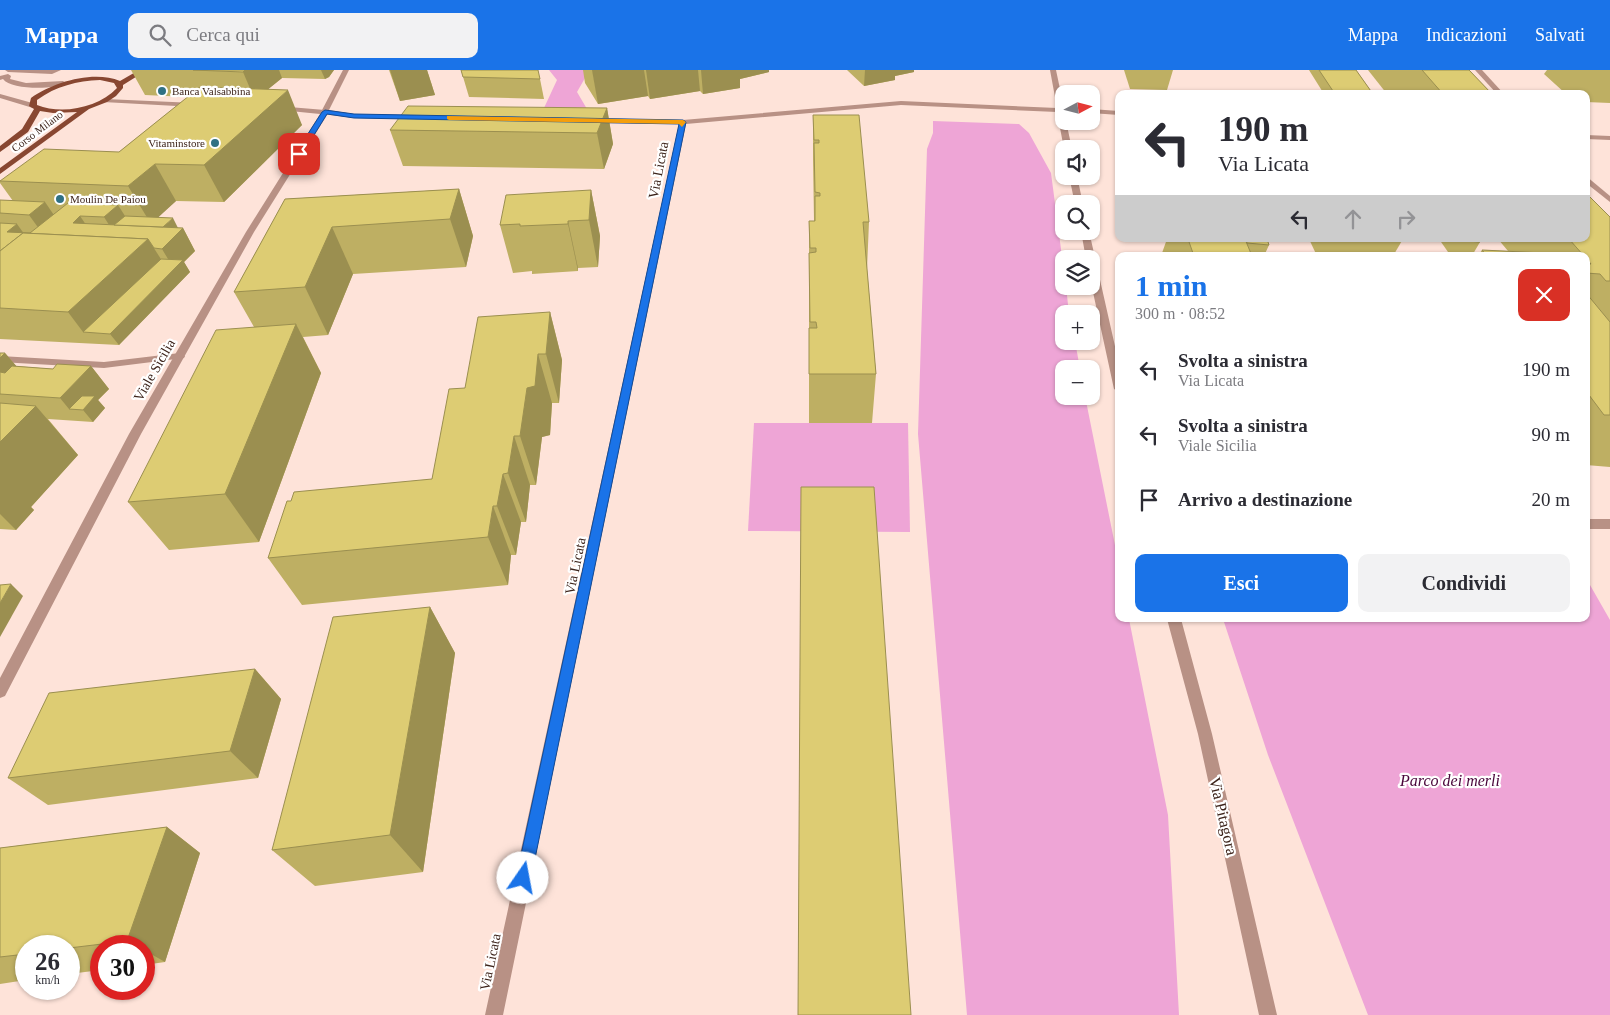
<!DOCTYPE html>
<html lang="it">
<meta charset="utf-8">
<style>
body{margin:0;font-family:"Times New Roman",serif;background:#f2f2f3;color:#2b2b33;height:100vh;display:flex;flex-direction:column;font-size:19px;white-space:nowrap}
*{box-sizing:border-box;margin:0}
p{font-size:16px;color:#7c7c81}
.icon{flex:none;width:28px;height:28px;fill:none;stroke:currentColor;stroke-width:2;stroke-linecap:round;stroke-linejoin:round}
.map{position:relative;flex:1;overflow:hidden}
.side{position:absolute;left:1115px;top:182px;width:475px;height:370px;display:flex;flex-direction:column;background:#fff;border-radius:10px;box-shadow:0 1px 4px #0004}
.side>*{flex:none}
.top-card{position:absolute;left:1115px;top:20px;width:475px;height:152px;border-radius:10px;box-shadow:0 1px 4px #0004;background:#fff;color:#2b2b33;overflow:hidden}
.needle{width:32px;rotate:83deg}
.controls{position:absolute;left:1055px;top:15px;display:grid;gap:10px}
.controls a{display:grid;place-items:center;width:45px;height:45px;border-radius:10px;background:#fff;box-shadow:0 1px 4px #0004;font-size:25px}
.speed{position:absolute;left:15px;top:865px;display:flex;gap:10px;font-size:25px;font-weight:700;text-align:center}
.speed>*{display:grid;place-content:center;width:65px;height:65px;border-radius:50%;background:#fff;box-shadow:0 1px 4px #0004;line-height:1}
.speed small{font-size:12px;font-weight:400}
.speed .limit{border:8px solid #d22;background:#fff;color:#111}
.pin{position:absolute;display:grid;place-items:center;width:42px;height:42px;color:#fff;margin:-21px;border-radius:10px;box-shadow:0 2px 8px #0006}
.me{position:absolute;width:55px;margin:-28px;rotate:12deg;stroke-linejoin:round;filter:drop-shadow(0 0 4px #0008)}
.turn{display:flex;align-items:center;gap:18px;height:105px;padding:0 20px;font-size:22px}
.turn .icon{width:65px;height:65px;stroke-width:2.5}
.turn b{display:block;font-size:35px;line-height:42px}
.lanes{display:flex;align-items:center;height:48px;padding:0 20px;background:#0003;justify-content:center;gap:25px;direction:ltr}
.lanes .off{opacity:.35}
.round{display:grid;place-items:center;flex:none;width:52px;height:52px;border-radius:10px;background:#f2f2f3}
.head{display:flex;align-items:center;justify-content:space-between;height:85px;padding:0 20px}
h1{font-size:30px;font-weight:600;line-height:38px;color:#1a73e8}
.button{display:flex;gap:10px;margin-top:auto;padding:10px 20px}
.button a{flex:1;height:58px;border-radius:10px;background:#1a73e8;color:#fff;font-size:20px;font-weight:600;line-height:58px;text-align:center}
.button a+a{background:#f2f2f3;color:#2b2b33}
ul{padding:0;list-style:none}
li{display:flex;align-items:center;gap:15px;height:65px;padding:0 20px}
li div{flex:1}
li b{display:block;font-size:19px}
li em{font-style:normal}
header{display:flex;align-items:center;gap:30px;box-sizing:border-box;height:70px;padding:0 25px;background:#1a73e8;color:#fff}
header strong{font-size:24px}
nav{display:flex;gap:28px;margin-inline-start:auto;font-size:18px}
.search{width:350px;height:45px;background:#f2f2f3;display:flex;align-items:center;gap:12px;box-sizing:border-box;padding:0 18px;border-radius:10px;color:#7c7c81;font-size:19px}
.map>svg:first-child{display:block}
.green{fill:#eea5d6}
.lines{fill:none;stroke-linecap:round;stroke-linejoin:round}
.service{fill:#b89185;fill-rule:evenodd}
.minor{fill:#b89185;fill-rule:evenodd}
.tertiary{fill:#b89185;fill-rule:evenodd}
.primary{fill:#884731;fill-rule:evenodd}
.wall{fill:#beaf63}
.shaded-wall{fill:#9b8f50}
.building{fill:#ddcc73;stroke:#9b8f50}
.route{fill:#1a73e8;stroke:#114b97}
.slow{fill:#f59e0b}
.poi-dot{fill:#307184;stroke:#fff;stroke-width:2}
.labels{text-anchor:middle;stroke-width:4.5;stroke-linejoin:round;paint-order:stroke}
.far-poi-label{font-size:11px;fill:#3d241b;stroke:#fff;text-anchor:start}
.far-street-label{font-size:11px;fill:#3d241b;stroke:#fff}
.street-label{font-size:14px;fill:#3d241b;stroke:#fff}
.near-park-label{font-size:16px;font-style:italic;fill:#4a063b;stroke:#fff}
.near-street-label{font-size:16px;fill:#3d241b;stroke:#fff}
</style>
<header>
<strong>Mappa</strong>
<div class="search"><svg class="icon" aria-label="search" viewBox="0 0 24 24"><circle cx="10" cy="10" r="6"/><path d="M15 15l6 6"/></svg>Cerca qui</div>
<nav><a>Mappa</a><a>Indicazioni</a><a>Salvati</a></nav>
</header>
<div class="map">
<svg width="1610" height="945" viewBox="0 0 1610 945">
<rect width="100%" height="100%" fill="#fee3d9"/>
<g class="green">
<polygon points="549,0 624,0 585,8 577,22 587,39 544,38 557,10"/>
<polygon points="933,51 1019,54 1029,63 1051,103 1064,202 1064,216 1066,216 1069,244 1064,244 1064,271 1075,271 1080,299 1064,299 1064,326 1085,326 1119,495 1119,549 1129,549 1168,745 1179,945 967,945 918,364 927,79 933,63"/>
<polygon points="754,353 908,353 910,462 748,461"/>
<polygon points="1586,508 1610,550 1610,945 1368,945 1268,685 1223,549 1586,549"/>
</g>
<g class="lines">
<g class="service">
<polygon points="5,0 61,0 52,4 8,2"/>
<path d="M8,4L11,6L10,9L26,13L63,11L66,13C55,20 11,20 3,9L0,10V6Z"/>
<polygon points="0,24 36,34 37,36 33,38 0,28"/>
<polygon points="180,283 185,286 184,288 104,298 0,292 0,286 104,292"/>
</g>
<g class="minor">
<polygon points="343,0 349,0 329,40 354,44 416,45 420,47 416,49 354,48 322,44 321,42"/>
<polygon points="1050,0 1056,0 1064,38 1064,51 1066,51 1072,79 1064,79 1057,42 901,35 686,54 503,945 485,945 679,54 593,53 589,51 593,49 683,50 901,31 1057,38"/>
<polygon points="1475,0 1482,0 1504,24 1497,24"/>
<polygon points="1091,39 1119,41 1119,45 1091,43"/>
<polygon points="1586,65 1610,66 1610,70 1586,69"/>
<polygon points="1069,106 1077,106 1083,134 1075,134"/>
<polygon points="1586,106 1610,126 1610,132 1586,113"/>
<polygon points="1081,161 1089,161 1119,294 1119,322 1114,319 1091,213 1091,189 1086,189"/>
<rect x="1586" y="449" width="24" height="10"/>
<polygon points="1167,549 1181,549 1212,664 1277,945 1259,945 1198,664"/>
</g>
<g class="tertiary">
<polygon points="105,29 195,33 199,35 195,37 103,32 101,31"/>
<polygon points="277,36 325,40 329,42 254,162 141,364 5,626 0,628 0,608 129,364 246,162 320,44 280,40 277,40"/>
</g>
<path class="primary" d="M139,0H147L123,15V18L116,26L107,32L89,39L0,104V98L77,42L53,43L40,41L28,62L0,82V76L22,59L34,39L29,36L31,28C53,12 94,0 120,11ZM100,10L114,13L117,18C98,38 62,45 37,35V30C56,16 77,11 100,10Z"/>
</g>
<g class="wall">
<polygon points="131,0 334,0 329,7 325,9 282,8 268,19 302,55 224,132 176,131 158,147 178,158 183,158 195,181 184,192 190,202 119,275 0,269 0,130 13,131 0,113 0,111 119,82 188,27 145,25"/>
<polygon points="389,0 427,0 435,25 400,31"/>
<polygon points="461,0 540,9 544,29 469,27"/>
<polygon points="583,0 769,0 769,2 740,9 740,18 703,24 700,21 650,29 648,26 598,34 585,13"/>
<polygon points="847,0 914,0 914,2 895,6 895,10 864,16"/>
<polygon points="1124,0 1173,0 1167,20 1130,19"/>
<polygon points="1309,0 1356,0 1373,24 1324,24"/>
<polygon points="1368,0 1469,0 1492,24 1387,24"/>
<polygon points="1547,0 1610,0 1610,33 1586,32 1586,24 1566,24 1544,4"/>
<polygon points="607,38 613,74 604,99 403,96 390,60"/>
<polygon points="813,45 869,152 867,199 876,304 872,353 809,353 809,151 814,151 813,89"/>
<polygon points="459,119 473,166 466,197 353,204 328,265 303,267 321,303 259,472 169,480 128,432 254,257 234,222 285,129"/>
<polygon points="591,120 600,166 598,197 578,198 578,201 532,204 532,201 513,203 500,155"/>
<polygon points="1610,147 1610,397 1586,395 1586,186 1478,186 1482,180 1508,181 1498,169 1586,169"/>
<polygon points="1167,169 1267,169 1269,175 1264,186 1252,185 1252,186 1163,186 1162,183"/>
<polygon points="1309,169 1403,169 1393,186 1317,186"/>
<polygon points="1439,169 1478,169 1480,172 1473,184 1448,182"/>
<polygon points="550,242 562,290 559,333 552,333 550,365 542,367 536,415 530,415 526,452 521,452 516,485 511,485 508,515 302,535 268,488 432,409 465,318"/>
<polygon points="0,283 5,283 16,296 53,299 91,296 109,319 98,330 105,338 93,352 48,349 78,385 31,437 34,440 16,460 0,459"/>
<polygon points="430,537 455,583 423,802 315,816 272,780"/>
<polygon points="255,599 281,629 258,708 48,735 8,708"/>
<polygon points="167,757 200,783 165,892 144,895 144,876 101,876 101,900 69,904 69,876 26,876 26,910 0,914 0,778"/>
</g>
<g class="shaded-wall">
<polygon points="245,0 279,0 282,8 255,30 243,2"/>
<polygon points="321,0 334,0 329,7 325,9"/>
<polygon points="390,0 427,0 435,25 400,31"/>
<polygon points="592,0 644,0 648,26 598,34"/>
<polygon points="646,0 698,0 700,21 650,29"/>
<polygon points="701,0 769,0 769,2 740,9 740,18 703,24"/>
<polygon points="865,0 914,0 914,2 895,6 895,10 864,16"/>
<polygon points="288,20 302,55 224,132 204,95"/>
<polygon points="607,38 613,74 604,99 597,63"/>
<polygon points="155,94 176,131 151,154 128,116"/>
<polygon points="459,119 473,166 466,197 450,149"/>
<polygon points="591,120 600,166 598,197 589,150"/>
<polygon points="45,132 60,154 45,167 29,145"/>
<polygon points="118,135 132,157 111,158 104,147"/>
<polygon points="80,146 95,168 73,153"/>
<polygon points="173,148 179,160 160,160"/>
<polygon points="568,151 578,198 578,201 568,154"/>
<polygon points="17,154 30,172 7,162"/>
<polygon points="332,157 353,204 328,265 305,217"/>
<polygon points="183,158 195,181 184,192 190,202 119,275 110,264 174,199 162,179"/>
<polygon points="148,169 168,200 83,262 68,242"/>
<polygon points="550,242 562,290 559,333 546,284"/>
<polygon points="296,254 321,303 259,472 225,424"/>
<polygon points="5,283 25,306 0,318 0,288"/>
<polygon points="538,284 552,333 550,365 542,367 536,415 520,366 527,318"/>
<polygon points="91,296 109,319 98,330 105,338 93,352 83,340 69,339 60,328"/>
<polygon points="36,336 78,385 31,437 34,440 16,460 0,444 0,372"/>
<polygon points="514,366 530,415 526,452 508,403"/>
<polygon points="503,404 521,452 516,485 497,436"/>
<polygon points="493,436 511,485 508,515 488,467"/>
<polygon points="11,514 23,526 0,567 0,533"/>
<polygon points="430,537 455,583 423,802 390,765"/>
<polygon points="255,599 281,629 258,708 230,681"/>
<polygon points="167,757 200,783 165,892 144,880 144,876 137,876 127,871"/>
</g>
<g class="building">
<polygon points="193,0 245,0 243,2"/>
<polygon points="461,0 538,0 540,9 463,7"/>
<polygon points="1319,0 1356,0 1373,24 1335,24"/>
<polygon points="1422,0 1469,0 1492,24 1443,24"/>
<polygon points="200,17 288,20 204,95 155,94 128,116 0,111 44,79 119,82"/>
<polygon points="408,36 607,38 597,63 390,60"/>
<polygon points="813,45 859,45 869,152 863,152 876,304 809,304 809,258 817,258 816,252 810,252 809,183 816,182 816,178 810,178 809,151 815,151 815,126 820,126 820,123 815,122 814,73 819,73 819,70 814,70"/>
<polygon points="459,119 450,149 332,157 305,217 234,222 285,129"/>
<polygon points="591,120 589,150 568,151 568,154 520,156 520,154 500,155 506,125"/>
<polygon points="1586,123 1610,147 1610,211 1606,211 1600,204 1586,203 1586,194 1591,194 1586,188 1586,186 1584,186 1569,169 1586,169"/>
<polygon points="0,130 45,132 29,145 0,143"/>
<polygon points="68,133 118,135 104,147 80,146 73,153 183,158 162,179 154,178 148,169 23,163 0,181 0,153 17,154 7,162 30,163"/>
<polygon points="125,146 173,148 163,157 114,155"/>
<polygon points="23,163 148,169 68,242 0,238 0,181"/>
<polygon points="1188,169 1245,169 1252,186 1194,186"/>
<polygon points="1245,169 1267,169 1269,175 1247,173"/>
<polygon points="1453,169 1478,169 1480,172 1455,170"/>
<polygon points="1482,180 1564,184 1566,186 1487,186"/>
<polygon points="161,189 183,190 110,264 83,262"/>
<polygon points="1586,223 1610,252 1610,345 1604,345 1586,321"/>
<polygon points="550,242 546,284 538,284 535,316 527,318 520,366 514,366 508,403 503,404 497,436 493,436 488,467 268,488 287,431 291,431 294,422 432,409 449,319 465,318 478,247"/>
<polygon points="296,254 225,424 128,432 216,260"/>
<polygon points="0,283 5,283 0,288"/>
<polygon points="57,294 91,296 60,328 0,324 0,302 5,303 12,296 53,299"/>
<polygon points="82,326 95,326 83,340 69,339"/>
<polygon points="0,333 36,336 0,372"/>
<polygon points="801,417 874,417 911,945 798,945"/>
<polygon points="11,514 0,533 0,515"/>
<polygon points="430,537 390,765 272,780 333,547"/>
<polygon points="255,599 230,681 8,708 49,623"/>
<polygon points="167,757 127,871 69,878 69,876 26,876 26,884 0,887 0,778"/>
</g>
<polygon class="route" points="325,40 354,44 683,50 686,52 531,808 529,814 523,816 518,814 516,808 679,54 354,48 327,44 301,86 297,86 295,84 322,42"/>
<polygon class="slow" points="447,46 683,50 686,52 682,57 679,54 449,50 447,49"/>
<g class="poi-dot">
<circle cx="162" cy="21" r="5"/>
<circle cx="215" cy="73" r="5"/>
<circle cx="60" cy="129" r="5"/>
</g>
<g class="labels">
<g class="far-poi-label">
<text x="172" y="25">Banca Valsabbina</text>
<text x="205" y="77" text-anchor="end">Vitaminstore</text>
<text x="70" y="133">Moulin De Paiou</text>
</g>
<g class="far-street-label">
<text transform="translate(37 61) rotate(-37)" y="4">Corso Milano</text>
</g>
<g class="street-label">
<text transform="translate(658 100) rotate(-79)" y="5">Via Licata</text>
<text transform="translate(154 300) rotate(-60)" y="5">Viale Sicilia</text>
<text transform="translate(575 496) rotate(-78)" y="5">Via Licata</text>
<text transform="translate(490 892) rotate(-78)" y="5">Via Licata</text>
</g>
<g class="near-park-label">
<text x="1450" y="716">Parco dei merli</text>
</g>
<g class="near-street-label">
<text transform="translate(1224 746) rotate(77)" y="6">Via Pitagora</text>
</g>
</g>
</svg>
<div class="controls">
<a><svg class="needle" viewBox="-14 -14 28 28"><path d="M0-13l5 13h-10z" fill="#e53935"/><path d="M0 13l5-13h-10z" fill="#7c7c81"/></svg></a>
<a><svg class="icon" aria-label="sound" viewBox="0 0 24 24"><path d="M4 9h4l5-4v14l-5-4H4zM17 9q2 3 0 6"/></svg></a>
<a><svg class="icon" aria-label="search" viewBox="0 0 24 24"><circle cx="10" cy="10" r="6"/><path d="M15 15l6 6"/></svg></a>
<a><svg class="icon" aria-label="layers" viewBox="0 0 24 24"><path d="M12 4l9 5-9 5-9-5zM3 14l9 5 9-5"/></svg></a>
<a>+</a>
<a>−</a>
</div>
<div class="speed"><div>26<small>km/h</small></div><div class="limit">30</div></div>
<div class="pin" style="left:299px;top:84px;background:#d93025"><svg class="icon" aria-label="arrive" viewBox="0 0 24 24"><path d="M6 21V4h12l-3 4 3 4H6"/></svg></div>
<svg class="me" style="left:523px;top:808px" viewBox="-20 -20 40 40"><circle r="19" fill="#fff"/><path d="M0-13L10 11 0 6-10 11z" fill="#1a73e8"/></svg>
<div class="top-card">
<div class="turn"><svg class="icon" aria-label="left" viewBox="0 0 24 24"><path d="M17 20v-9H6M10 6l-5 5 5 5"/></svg><div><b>190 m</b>Via Licata</div></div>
<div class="lanes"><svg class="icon" aria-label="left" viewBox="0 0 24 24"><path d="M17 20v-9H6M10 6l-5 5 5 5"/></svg><svg class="icon off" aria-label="ahead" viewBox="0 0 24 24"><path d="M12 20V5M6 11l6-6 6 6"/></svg><svg class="icon off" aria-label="right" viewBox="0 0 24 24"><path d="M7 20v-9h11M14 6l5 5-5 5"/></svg></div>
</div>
<section class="side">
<div class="head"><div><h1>1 min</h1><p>300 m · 08:52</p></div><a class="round" style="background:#d93025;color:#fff"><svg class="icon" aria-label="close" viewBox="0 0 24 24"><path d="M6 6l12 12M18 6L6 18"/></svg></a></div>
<ul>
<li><svg class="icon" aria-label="left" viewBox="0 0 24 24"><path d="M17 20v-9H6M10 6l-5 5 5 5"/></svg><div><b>Svolta a sinistra</b><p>Via Licata</p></div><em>190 m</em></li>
<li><svg class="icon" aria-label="left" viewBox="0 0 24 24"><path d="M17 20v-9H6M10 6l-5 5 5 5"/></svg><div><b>Svolta a sinistra</b><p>Viale Sicilia</p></div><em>90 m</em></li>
<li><svg class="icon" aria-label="arrive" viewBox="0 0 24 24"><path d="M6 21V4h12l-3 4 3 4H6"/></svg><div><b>Arrivo a destinazione</b></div><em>20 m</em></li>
</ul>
<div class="button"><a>Esci</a><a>Condividi</a></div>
</section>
</div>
